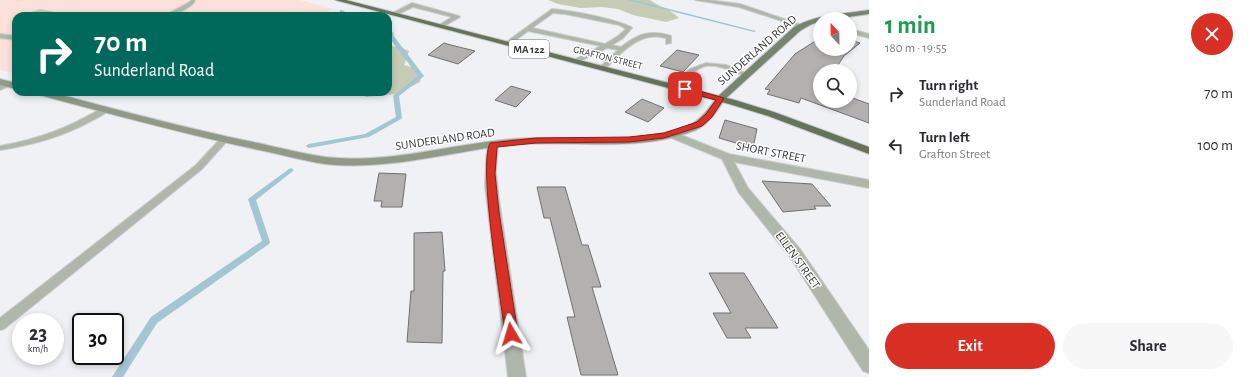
<!DOCTYPE html>
<meta charset="utf-8">
<style>
body{margin:0;font-family:"Alegreya Sans",sans-serif;background:#f7f7f7;color:#2b2b33;height:100vh;display:flex;flex-direction:column;font-size:15px;white-space:nowrap}
*{box-sizing:border-box;margin:0}
p{font-size:13px;color:#7c7c81}
.icon{flex:none;width:22px;height:22px;fill:none;stroke:currentColor;stroke-width:2;stroke-linecap:round;stroke-linejoin:round}
.map{position:relative;flex:1;overflow:hidden}
.details{display:flex;flex-direction:column;background:#fff;width:380px}
.details>*{flex:none}
.top-card{position:absolute;left:12px;top:12px;width:380px;height:84px;border-radius:12px;box-shadow:0 2px 6px #0003;background:#00695c;color:#fff;overflow:hidden}
.needle{width:26px;rotate:338deg}
.tools{position:absolute;left:813px;top:12px;display:grid;gap:8px}
.tools a{display:grid;place-items:center;width:44px;height:44px;border-radius:50%;background:#fff;box-shadow:0 2px 6px #0003;font-size:20px}
.speed{position:absolute;left:12px;top:313px;display:flex;gap:8px;font-size:20px;font-weight:700;text-align:center}
.speed>*{display:grid;place-content:center;width:52px;height:52px;border-radius:50%;background:#fff;box-shadow:0 2px 6px #0003;line-height:1}
.speed small{font-size:10px;font-weight:400}
.speed .limit{border:2px solid #111;border-radius:6px;background:#fff;color:#111}
.pin{position:absolute;display:grid;place-items:center;width:34px;height:34px;color:#fff;margin:-17px;border-radius:8px;box-shadow:0 2px 6px #0006}
.me{position:absolute;width:44px;margin:-22px;rotate:353deg;stroke-linejoin:round;filter:drop-shadow(0 0 3px #0008)}
.turn{display:flex;align-items:center;gap:14px;height:84px;padding:0 16px;font-size:18px}
.turn .icon{width:52px;height:52px;stroke-width:2.5}
.turn b{display:block;font-size:28px;line-height:34px}
.round{display:grid;place-items:center;flex:none;width:42px;height:42px;border-radius:21px;background:#f7f7f7}
.headline{display:flex;align-items:center;justify-content:space-between;height:68px;padding:0 16px}
h1{font-size:24px;font-weight:700;line-height:30px;color:#1e9e55}
.cta{display:flex;gap:8px;margin-top:auto;padding:8px 16px}
.cta a{flex:1;height:46px;border-radius:24px;background:#d93025;color:#fff;font-size:16px;font-weight:700;line-height:46px;text-align:center}
.cta a+a{background:#f7f7f7;color:#2b2b33}
ul{padding:0;list-style:none}
li{display:flex;align-items:center;gap:12px;height:52px;padding:0 16px}
li div{flex:1}
li b{display:block;font-size:15px}
li em{font-style:normal}
main{display:flex;flex:1;min-height:0}
.map>svg:first-child{display:block}
.education{fill:#fbe1da}
.green{fill:#c5ccb3}
.lines{fill:none;stroke-linecap:round;stroke-linejoin:round}
.stream{fill:#a2c6d4;fill-rule:evenodd}
.building{fill:#b3b1af;stroke:#72706e}
.lane-casing{stroke:#caccce;stroke-width:2}
.street-casing{stroke:#caccce;stroke-width:2}
.secondary-casing{stroke:#caccce;stroke-width:2}
.primary-casing{stroke:#caccce;stroke-width:2}
.highway-casing{stroke:#caccce;stroke-width:2}
.lane{fill:#afb6aa;fill-rule:evenodd}
.street{fill:#afb6aa;fill-rule:evenodd}
.secondary{fill:#8f9a87;fill-rule:evenodd}
.primary{fill:#77856f;fill-rule:evenodd}
.highway{fill:#647359;fill-rule:evenodd}
.route{fill:#d93025;stroke:#8d1f18}
.labels{text-anchor:middle;stroke-width:3;stroke-linejoin:round;paint-order:stroke}
.far-street-label{font-size:10px;fill:#353637;stroke:#fff}
.shield{fill:#fff;stroke:#727273;stroke-width:1}
.shield-label{font-size:11px;font-weight:bold;fill:#353637}
.street-label{font-size:12px;fill:#353637;stroke:#fff}
</style>
<main>
<div class="map">
<svg width="869" height="377" viewBox="0 0 869 377">
<rect width="100%" height="100%" fill="#eff1f4"/>
<polygon class="education" points="0,0 300,0 333,9 321,16 16,16 16,74 0,70"/>
<g class="green">
<path d="M548,0H650C660,7 670,9 679,18L666,22L633,15L618,9L602,7L581,8L558,4Z"/>
<polygon points="40,9 76,16 35,16 26,14"/>
<polygon points="388,28 394,33 391,46 400,47 409,51 404,65 415,68 422,74 420,82 397,94 366,97 357,92 388,92"/>
</g>
<g class="lines">
<g class="stream">
<polygon points="627,0 634,0 756,31 754,32"/>
<polygon points="340,10 342,10 352,16 347,16 340,12"/>
<polygon points="388,34 393,35 424,76 399,96 402,118 401,119 369,137 309,148 307,147 306,146 307,145 309,144 365,134 396,117 393,96 418,76 388,36"/>
<polygon points="291,168 294,170 293,171 256,200 270,242 269,244 157,323 123,377 112,377 151,317 262,241 248,199 289,169"/>
</g>
</g>
<g class="building">
<polygon points="820,38 820,49 850,49 850,40 860,43 844,56 834,71 820,71 820,101 850,101 850,97 869,104 869,123 801,98 799,103 767,94 770,90 765,89 795,54"/>
<polygon points="444,43 451,45 475,51 458,64 428,55"/>
<polygon points="677,50 699,55 683,72 660,66"/>
<polygon points="511,86 531,92 516,107 495,100"/>
<polygon points="642,99 664,108 648,122 625,112"/>
<polygon points="725,120 757,129 753,148 719,138"/>
<polygon points="379,173 406,174 402,207 381,207 382,201 374,201"/>
<polygon points="762,181 812,184 831,206 814,206 816,209 783,212"/>
<polygon points="537,187 565,187 582,245 588,245 601,287 592,287 618,375 581,375 567,317 575,317 550,218 544,218"/>
<polygon points="442,232 445,271 443,271 442,343 407,342 411,291 414,291 414,233"/>
<polygon points="709,273 744,273 778,328 745,328 751,338 727,338 713,313 731,313"/>
</g>
<g class="lines">
<g class="lane-casing">
<g id="lane">
<path d="M191,0H195C193,8 172,16 164,16L190,2Z"/>
<polygon points="695,0 708,0 740,4 805,26 800,27 739,7"/>
<polygon points="412,3 459,16 460,17 441,28 438,26 439,25 452,17 413,7 396,15 391,14"/>
<path d="M552,9C573,11 613,18 631,27L632,28L622,39L612,45L621,47C638,34 650,29 671,36V43L666,44V38C646,32 630,44 616,58C612,62 607,68 602,70L600,69V67L618,50L607,48L576,63L573,61L574,60L601,46L528,31L509,45H505V43ZM553,13L565,14L619,25L626,29L618,36L605,44L532,28Z"/>
<polygon points="0,34 16,36 16,40 0,38"/>
<path d="M706,63L726,65L751,75L748,77C734,73 721,64 706,66C693,68 680,89 670,87L669,86L690,69Z"/>
<polygon points="9,82 11,83 11,85 0,90 0,85"/>
<path d="M102,108H105L109,110C104,115 97,118 91,121C62,137 32,145 0,150V146C39,139 68,128 102,108Z"/>
<polygon points="221,138 224,138 228,140 202,169 4,329 0,330 0,318 196,165"/>
</g>
</g>
<g class="street-casing">
<g id="street">
<polygon points="850,29 869,34 869,38 850,33"/>
<polygon points="671,131 729,154 869,180 869,188 734,162 748,188 800,249 869,350 869,373 863,371 790,257 739,193 722,159 667,136 666,134"/>
<polygon points="493,142 498,145 496,172 499,200 526,377 508,377 485,186 486,159 488,145"/>
</g>
</g>
<g class="secondary-casing">
<g id="secondary">
<polygon points="0,79 16,83 16,89 0,85"/>
<path d="M34,92H50C119,110 188,129 258,143C281,148 303,154 326,157C389,164 450,144 512,139C570,134 632,147 688,126C701,120 709,108 717,97H723L725,99C717,111 709,124 696,130C637,154 572,139 511,145C449,152 388,171 325,164C303,161 281,154 259,150C184,134 110,114 36,94Z"/>
</g>
</g>
<g class="primary-casing">
<path id="primary" d="M869,10V14L835,19H820V21L810,25L800,31L723,101H717L715,99L794,27C817,14 844,14 869,10Z"/>
</g>
<g class="highway-casing">
<polygon id="highway" points="335,0 346,0 735,100 774,112 869,147 869,154 768,116 729,104"/>
</g>
<use href="#lane" class="lane"/>
<use href="#street" class="street"/>
<use href="#secondary" class="secondary"/>
<use href="#primary" class="primary"/>
<use href="#highway" class="highway"/>
</g>
<path class="route" d="M685,87L724,98L712,117L702,126L664,138L629,142L536,143L497,147L495,174L499,212L518,334L516,338L511,339L507,338L505,334C501,300 478,167 490,143L536,138L629,137L664,133L697,122L706,114L716,100L683,91V88Z"/>
<g class="labels">
<g class="far-street-label">
<text transform="translate(608 57) rotate(14)" y="4">GRAFTON STREET</text>
</g>
<rect class="shield" x="509" y="40" width="40" height="18" rx="3"/>
<g class="shield-label">
<text x="529" y="53">MA 122</text>
</g>
<g class="street-label">
<text transform="translate(757 50) rotate(-41)" y="4">SUNDERLAND ROAD</text>
<text transform="translate(445 139) rotate(-8)" y="4">SUNDERLAND ROAD</text>
<text transform="translate(771 152) rotate(11)" y="4">SHORT STREET</text>
<text transform="translate(798 260) rotate(54)" y="4">ELLEN STREET</text>
</g>
</g>
</svg>
<div class="tools">
<a><svg class="needle" viewBox="-14 -14 28 28"><path d="M0-13l5 13h-10z" fill="#e53935"/><path d="M0 13l5-13h-10z" fill="#7c7c81"/></svg></a>
<a><svg class="icon" aria-label="search" viewBox="0 0 24 24"><circle cx="10" cy="10" r="6"/><path d="M15 15l6 6"/></svg></a>
</div>
<div class="speed"><div>23<small>km/h</small></div><div class="limit">30</div></div>
<div class="pin" style="left:685px;top:89px;background:#d93025"><svg class="icon" aria-label="arrive" viewBox="0 0 24 24"><path d="M6 21V4h12l-3 4 3 4H6"/></svg></div>
<svg class="me" style="left:511px;top:334px" viewBox="-20 -20 40 40"><path d="M0-17L14 15 0 8-14 15z" fill="#d93025" stroke="#fff" stroke-width="4"/></svg>
<div class="top-card">
<div class="turn"><svg class="icon" aria-label="right" viewBox="0 0 24 24"><path d="M7 20v-9h11M14 6l5 5-5 5"/></svg><div><b>70 m</b>Sunderland Road</div></div>
</div>
</div>
<section class="details">
<div class="headline"><div><h1>1 min</h1><p>180 m · 19:55</p></div><a class="round" style="background:#d93025;color:#fff"><svg class="icon" aria-label="close" viewBox="0 0 24 24"><path d="M6 6l12 12M18 6L6 18"/></svg></a></div>
<ul>
<li><svg class="icon" aria-label="right" viewBox="0 0 24 24"><path d="M7 20v-9h11M14 6l5 5-5 5"/></svg><div><b>Turn right</b><p>Sunderland Road</p></div><em>70 m</em></li>
<li><svg class="icon" aria-label="left" viewBox="0 0 24 24"><path d="M17 20v-9H6M10 6l-5 5 5 5"/></svg><div><b>Turn left</b><p>Grafton Street</p></div><em>100 m</em></li>
</ul>
<div class="cta"><a>Exit</a><a>Share</a></div>
</section>
</main>
